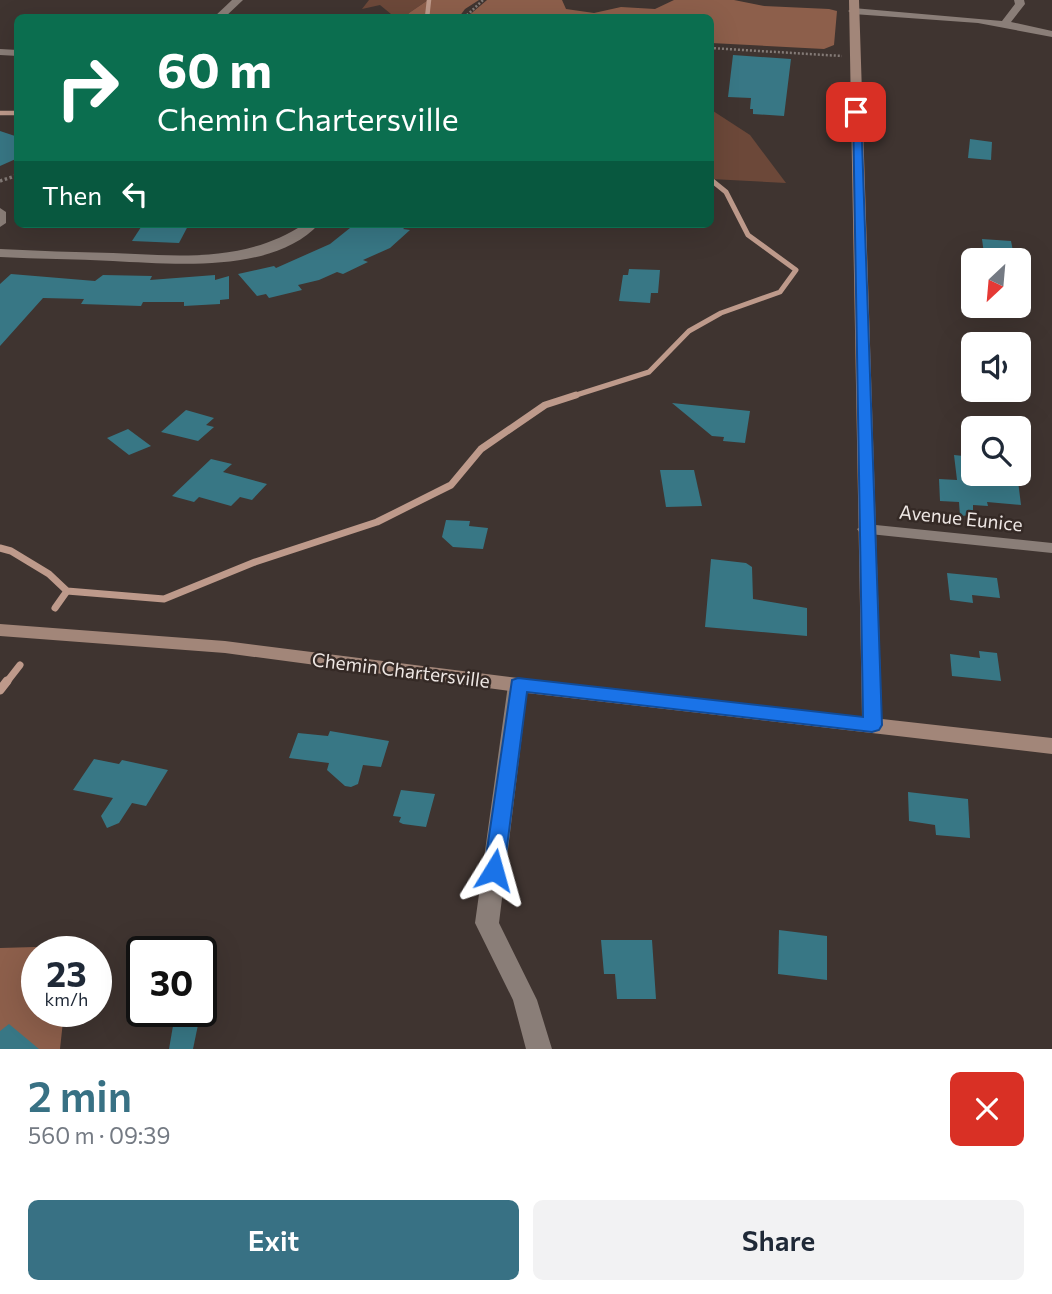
<!DOCTYPE html>
<meta charset="utf-8">
<style>
body{margin:0;font-family:Commissioner,sans-serif;background:#f2f2f3;color:#1f2937;height:100vh;display:flex;flex-direction:column;font-size:26px;white-space:nowrap}
*{box-sizing:border-box;margin:0}
p{font-size:23px;color:#747a83}
.icon{flex:none;width:38px;height:38px;fill:none;stroke:currentColor;stroke-width:2;stroke-linecap:round;stroke-linejoin:round}
.map{position:relative;height:1049px;overflow:hidden}
.side{display:flex;flex-direction:column;background:#fff;flex:1}
.side>*{flex:none}
.banner{position:absolute;left:14px;top:14px;width:700px;height:214px;border-radius:10px;box-shadow:0 7px 28px #0002;background:#0b6e4f;color:#fff;overflow:hidden}
.needle{width:46px;rotate:206deg}
.tools{position:absolute;left:961px;top:248px;display:grid;gap:14px}
.tools a{display:grid;place-items:center;width:70px;height:70px;border-radius:10px;background:#fff;box-shadow:0 7px 28px #0002;font-size:35px}
.speed{position:absolute;left:21px;top:936px;display:flex;gap:14px;font-size:35px;font-weight:700;text-align:center}
.speed>*{display:grid;place-content:center;width:91px;height:91px;border-radius:50%;background:#fff;box-shadow:0 7px 28px #0002;line-height:1}
.speed small{font-size:18px;font-weight:400}
.speed .limit{border:4px solid #111;border-radius:10px;background:#fff;color:#111}
.pin{position:absolute;display:grid;place-items:center;width:60px;height:60px;color:#fff;margin:-30px;border-radius:14px;box-shadow:0 4px 10px #0006}
.me{position:absolute;width:77px;margin:-38px;rotate:8deg;stroke-linejoin:round;filter:drop-shadow(0 0 5px #0008)}
.turn{display:flex;align-items:center;gap:24px;height:147px;padding:0 28px;font-size:32px}
.turn .icon{width:91px;height:91px;stroke-width:2.5}
.turn b{display:block;font-size:49px;line-height:60px}
.then{display:flex;align-items:center;height:66px;padding:0 28px;background:#0003;gap:14px;font-size:26px}
.round{display:grid;place-items:center;flex:none;width:74px;height:74px;border-radius:10px;background:#f2f2f3}
.overview{display:flex;align-items:center;justify-content:space-between;height:119px;padding:0 28px}
h1{font-size:42px;font-weight:600;line-height:52px;color:#387184}
.button{display:flex;gap:14px;margin-top:auto;padding:14px 28px}
.button a{flex:1;height:80px;border-radius:10px;background:#387184;color:#fff;font-size:28px;font-weight:600;line-height:80px;text-align:center}
.button a+a{background:#f2f2f3;color:#1f2937}
.map>svg:first-child{display:block}
.green{fill:#6c4839}
.forest{fill:#8d5f4b}
.lines{fill:none;stroke-linecap:round;stroke-linejoin:round}
.stream-far3{stroke:#be9a8b;stroke-width:4.5}
.stream-far2{stroke:#be9a8b;stroke-width:5}
.stream-far1{stroke:#be9a8b;stroke-width:7}
.stream{stroke:#be9a8b;stroke-width:9}
.building{fill:#387785}
.path-far1{stroke:#847b77;stroke-width:2.5;stroke-dasharray:2 2;stroke-linecap:butt}
.path{stroke:#847b77;stroke-width:3.5;stroke-dasharray:2.5 2.5;stroke-linecap:butt}
.street{fill:#8a7e78;fill-rule:evenodd}
.secondary{fill:#a28679;fill-rule:evenodd}
.route{fill:#1a73e8;stroke:#114b97;stroke-width:2}
.labels{text-anchor:middle;stroke-width:5;stroke-linejoin:round;paint-order:stroke}
.street-label{font-size:19px;fill:#eee7e4;stroke:#352a26}
</style>
<div class="map">
<svg width="1052" height="1049" viewBox="0 0 1052 1049">
<rect width="100%" height="100%" fill="#3f3430"/>
<g class="green">
<polygon points="369,0 428,0 409,13 409,17 386,17 391,14 380,5 362,9"/>
<polygon points="710,109 750,135 786,183 711,179"/>
</g>
<g class="forest">
<polygon points="428,0 479,0 465,9 459,17 408,17 409,13"/>
<polygon points="487,0 562,0 566,9 594,13 621,7 655,9 674,0 734,0 764,6 829,9 837,11 834,45 824,49 711,43 710,18 467,17"/>
<polygon points="70,946 70,952 37,952 37,1012 64,1012 60,1049 0,1049 0,948"/>
</g>
<g class="lines">
<g class="stream-far3">
<polyline points="427,18 429,0"/>
<polyline points="0,113 18,113"/>
</g>
<polyline class="stream-far2" points="570,397 649,372 689,331 721,313 780,292 796,270 748,235 726,192 710,179"/>
<g class="stream-far1">
<polyline points="0,548 11,551 49,574 67,591 164,599 255,562 377,522 451,485 481,449 545,405 576,395"/>
<polyline points="55,608 67,591"/>
<polyline points="6,683 20,665"/>
</g>
<polyline class="stream" points="0,690 7,681"/>
</g>
<g class="building">
<polygon points="733,55 791,59 784,116 753,114 753,109 750,109 751,98 728,97"/>
<polygon points="0,131 18,137 18,158 0,166"/>
<polygon points="970,139 992,142 991,160 968,158"/>
<polygon points="143,224 189,224 179,243 132,241"/>
<polygon points="355,224 409,224 403,229 410,230 390,248 363,260 368,262 343,274 337,272 319,280 298,285 302,290 269,298 266,294 257,296 238,274 274,266 276,268 330,244"/>
<polygon points="982,239 1011,241 1015,261 985,261"/>
<polygon points="629,269 660,270 658,293 651,293 650,303 619,301 623,275 628,275"/>
<polygon points="11,274 95,281 103,275 152,276 150,280 215,275 215,280 229,276 229,299 220,300 220,304 184,306 184,302 143,302 141,306 81,304 84,299 43,298 0,346 0,284"/>
<polygon points="672,403 750,411 745,443 723,441 724,437 712,436"/>
<polygon points="186,410 214,418 206,425 214,427 198,441 161,432"/>
<polygon points="128,429 151,446 129,455 107,438"/>
<polygon points="954,455 973,457 973,474 1018,481 1021,505 987,502 988,506 973,505 973,515 960,516 959,502 940,501 939,479 957,480"/>
<polygon points="211,459 232,464 223,472 267,484 252,500 240,497 231,506 199,497 194,502 172,496"/>
<polygon points="660,470 694,470 702,506 666,507"/>
<polygon points="446,520 470,521 469,526 488,528 483,549 453,547 442,537"/>
<polygon points="711,559 746,563 752,567 753,599 807,608 807,636 705,627"/>
<polygon points="947,573 997,578 1000,598 972,595 973,603 950,600"/>
<polygon points="979,651 997,653 1001,681 952,676 950,654 980,658"/>
<polygon points="330,731 389,741 381,767 363,765 358,784 351,787 345,786 327,770 329,763 289,758 298,733 328,736"/>
<polygon points="94,759 119,764 122,760 168,770 146,806 132,803 119,823 107,828 101,816 113,798 73,790"/>
<polygon points="401,790 435,794 426,827 403,824 399,822 401,817 393,816"/>
<polygon points="908,792 968,799 970,838 936,835 935,825 909,821"/>
<polygon points="779,930 827,936 827,980 778,974"/>
<polygon points="601,940 652,940 656,999 617,999 615,974 604,974"/>
<polygon points="174,1020 199,1020 193,1049 169,1049"/>
<polygon points="9,1024 39,1049 0,1049 0,1031"/>
</g>
<g class="lines">
<g class="path-far1">
<polyline points="241,16 267,18"/>
<polyline points="464,18 483,0"/>
<polyline points="710,48 842,56"/>
</g>
<polyline class="path" points="0,181 18,175"/>
<g class="street">
<polygon points="232,0 243,0 224,18 213,18"/>
<polygon points="1014,0 1024,0 1025,4 1011,22 1052,31 1052,37 978,23 853,14 848,11 853,8 1002,21 1015,4"/>
<polygon points="0,49 18,50 18,56 0,55"/>
<polygon points="0,208 6,212 6,223 0,227"/>
<path d="M304,224H319C273,274 174,264 113,261C75,259 38,259 0,257V249C38,251 75,252 113,253C179,256 246,263 304,224Z"/>
<polygon points="866,524 1052,543 1052,553 860,533 857,529"/>
<polygon points="518,678 525,680 528,685 499,923 537,1000 552,1049 526,1049 513,1000 475,923 508,685 511,680"/>
</g>
<polygon class="secondary" points="849,0 859,0 882,719 1052,738 1052,754 518,692 225,653 0,636 0,624 225,641 518,678 862,717"/>
</g>
<polygon class="route" points="853,110 861,112 882,725 879,730 872,732 527,692 504,870 501,875 494,878 487,875 484,870 512,680 518,678 863,717"/>
<g class="labels">
<g class="street-label">
<text transform="translate(961 518) rotate(6)" y="7">Avenue Eunice</text>
<text transform="translate(401 670) rotate(7)" y="7">Chemin Chartersville</text>
</g>
</g>
</svg>
<div class="tools">
<a><svg class="needle" viewBox="-14 -14 28 28"><path d="M0-13l5 13h-10z" fill="#e53935"/><path d="M0 13l5-13h-10z" fill="#747a83"/></svg></a>
<a><svg class="icon" aria-label="sound" viewBox="0 0 24 24"><path d="M4 9h4l5-4v14l-5-4H4zM17 9q2 3 0 6"/></svg></a>
<a><svg class="icon" aria-label="search" viewBox="0 0 24 24"><circle cx="10" cy="10" r="6"/><path d="M15 15l6 6"/></svg></a>
</div>
<div class="speed"><div>23<small>km/h</small></div><div class="limit">30</div></div>
<div class="pin" style="left:856px;top:112px;background:#d93025"><svg class="icon" aria-label="arrive" viewBox="0 0 24 24"><path d="M6 21V4h12l-3 4 3 4H6"/></svg></div>
<svg class="me" style="left:494px;top:870px" viewBox="-20 -20 40 40"><path d="M0-17L14 15 0 8-14 15z" fill="#1a73e8" stroke="#fff" stroke-width="4"/></svg>
<div class="banner">
<div class="turn"><svg class="icon" aria-label="right" viewBox="0 0 24 24"><path d="M7 20v-9h11M14 6l5 5-5 5"/></svg><div><b>60 m</b>Chemin Chartersville</div></div>
<div class="then">Then<svg class="icon" aria-label="left" viewBox="0 0 24 24"><path d="M17 20v-9H6M10 6l-5 5 5 5"/></svg></div>
</div>
</div>
<section class="side">
<div class="overview"><div><h1>2 min</h1><p>560 m · 09:39</p></div><a class="round" style="background:#d93025;color:#fff"><svg class="icon" aria-label="close" viewBox="0 0 24 24"><path d="M6 6l12 12M18 6L6 18"/></svg></a></div>
<div class="button"><a>Exit</a><a>Share</a></div>
</section>
